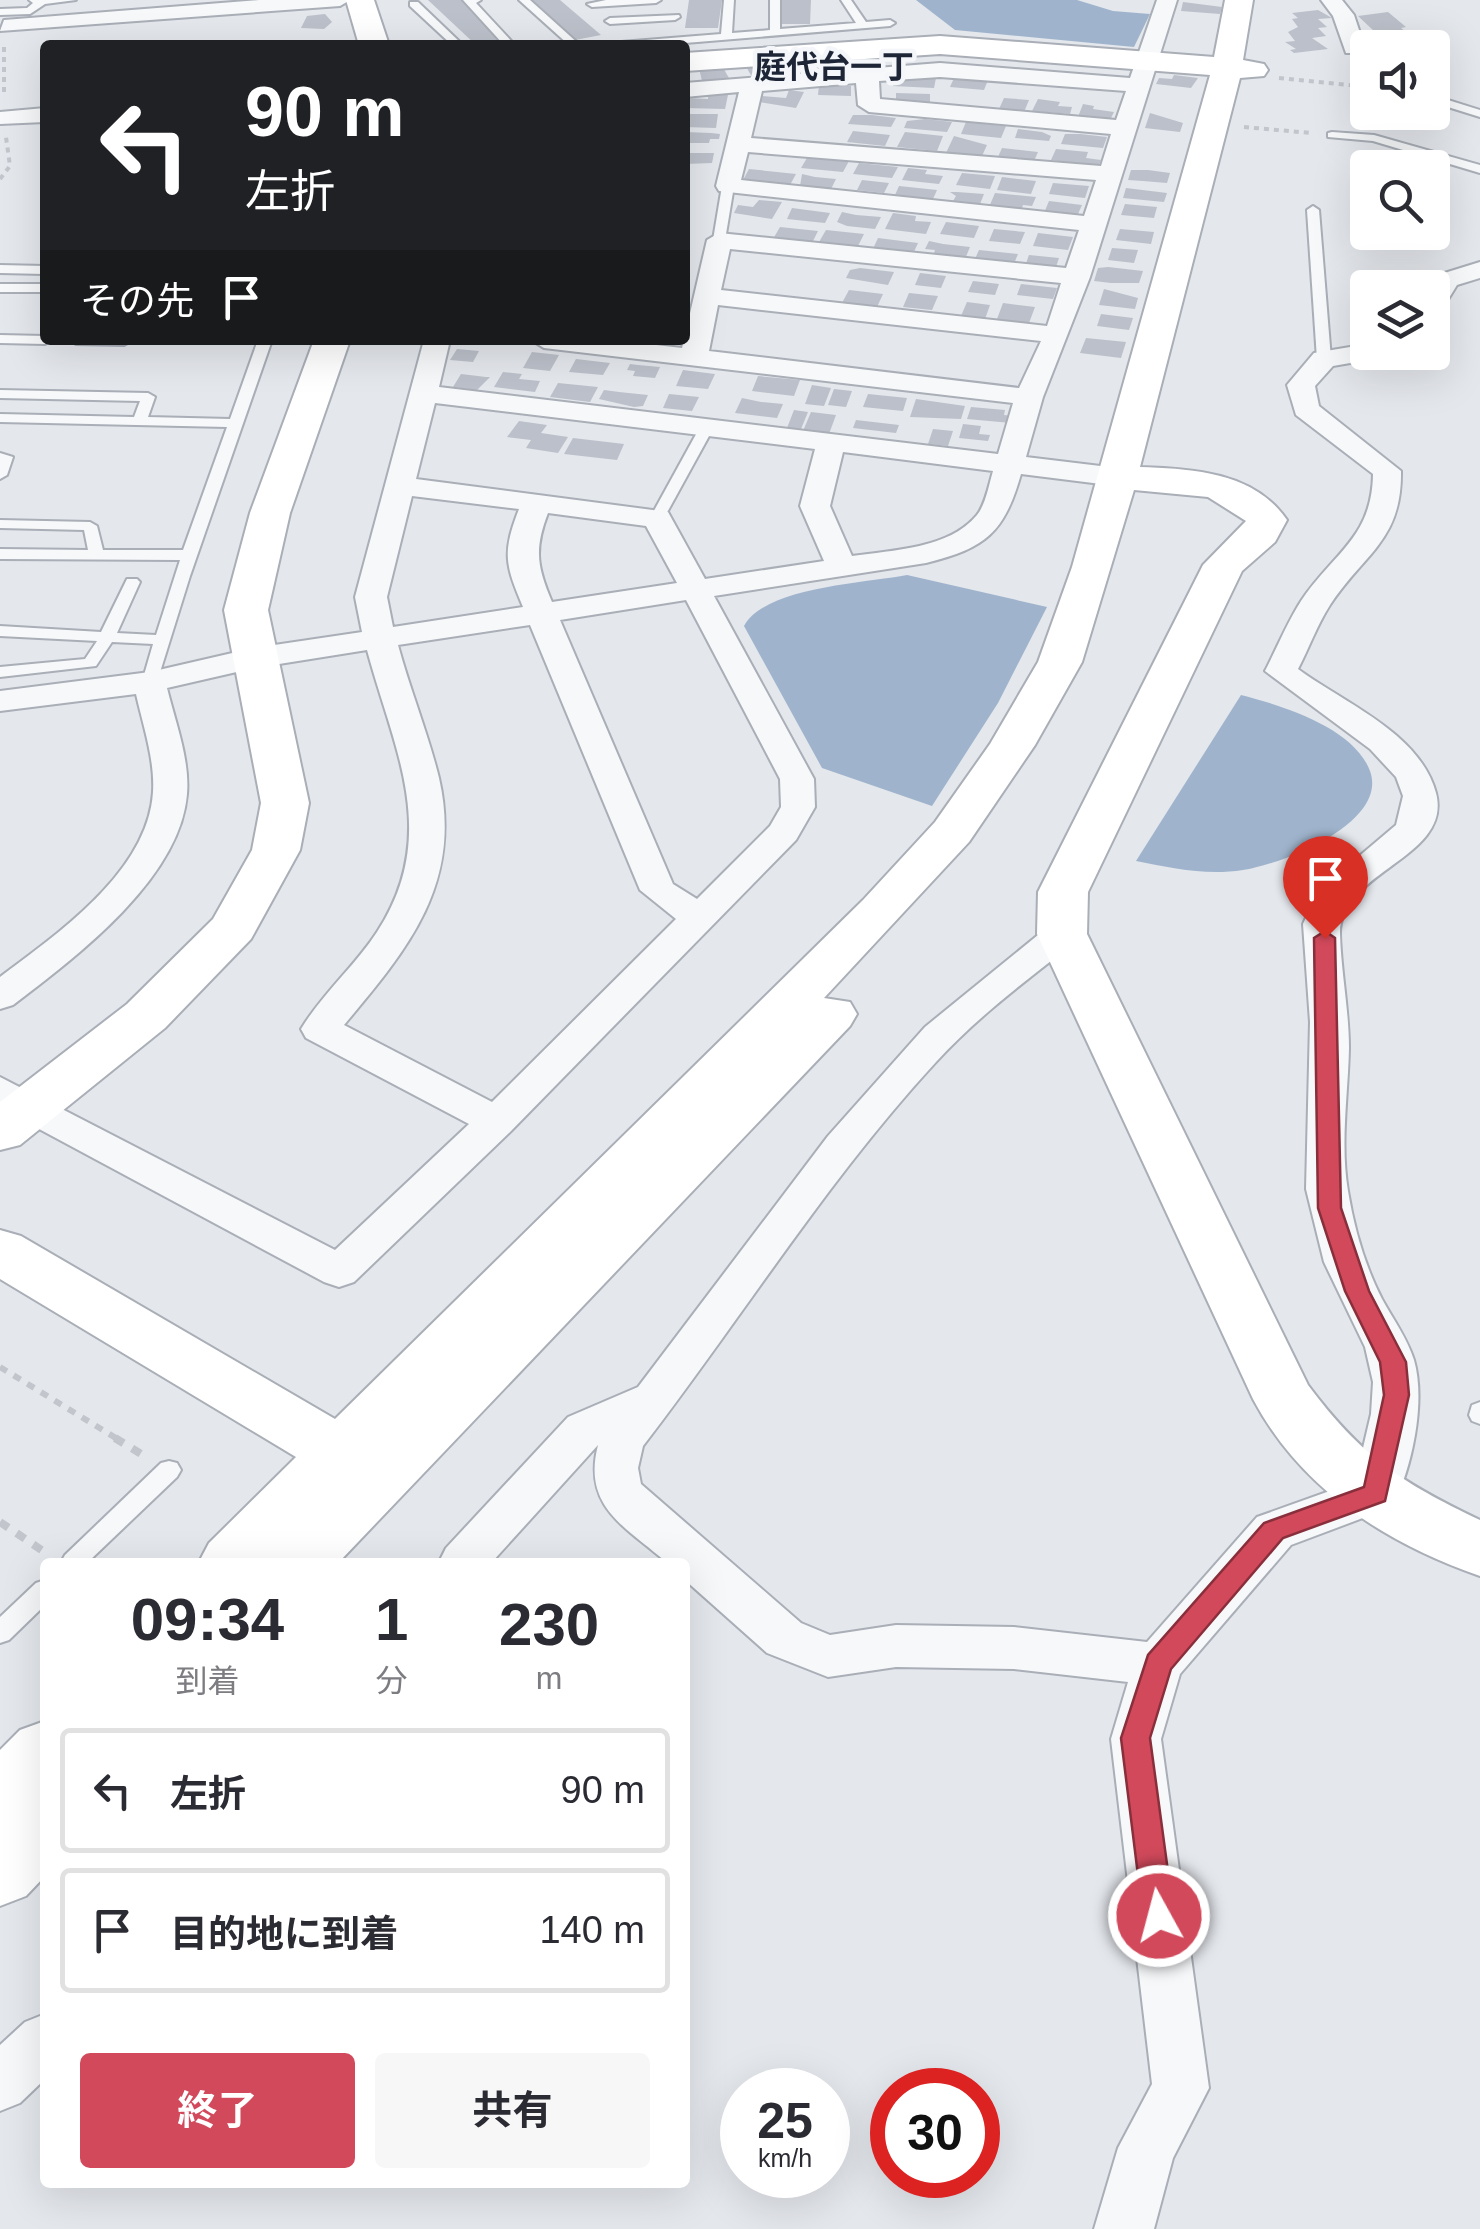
<!DOCTYPE html>
<html lang="ja">
<meta charset="utf-8">
<style>
body{margin:0;font-family:Arial,"Noto Sans JP",sans-serif;background:#f7f7f7;color:#2b2b33;height:100vh;display:flex;flex-direction:column;font-size:38px;white-space:nowrap}
*{box-sizing:border-box;margin:0}
p{font-size:32px;color:#7c7c81}
.icon{flex:none;width:55px;height:55px;fill:none;stroke:currentColor;stroke-width:2;stroke-linecap:round;stroke-linejoin:round}
.map{position:relative;flex:1;overflow:hidden}
.drawer{position:absolute;left:40px;top:1558px;width:650px;height:630px;display:flex;flex-direction:column;background:#fff;border-radius:10px;box-shadow:0 10px 40px #0002}
.drawer>*{flex:none}
.banner{position:absolute;left:40px;top:40px;width:650px;height:305px;border-radius:10px;box-shadow:0 10px 40px #0002;background:#202124;color:#fff;overflow:hidden}
.fabs{position:absolute;left:1350px;top:30px;display:grid;gap:20px}
.fabs a{display:grid;place-items:center;width:100px;height:100px;border-radius:10px;background:#fff;box-shadow:0 10px 40px #0002;font-size:50px}
.speed{position:absolute;left:720px;top:2068px;display:flex;gap:20px;font-size:50px;font-weight:700;text-align:center}
.speed>*{display:grid;place-content:center;width:130px;height:130px;border-radius:50%;background:#fff;box-shadow:0 10px 40px #0002;line-height:1}
.speed small{font-size:25px;font-weight:400}
.speed .limit{border:15px solid #d22;background:#fff;color:#111}
.pin{position:absolute;display:grid;place-items:center;width:85px;height:85px;color:#fff;margin:-102px -42px;border-radius:50% 50% 50% 0;rotate:-45deg;box-shadow:0 0 10px #0007}
.pin .icon{rotate:45deg}
.me{position:absolute;width:110px;margin:-55px;rotate:353deg;stroke-linejoin:round;filter:drop-shadow(0 0 8px #0008)}
.turn{display:flex;align-items:center;gap:35px;height:210px;padding:0 40px;font-size:45px}
.turn .icon{width:130px;height:130px;stroke-width:2.5}
.turn b{display:block;font-size:70px;line-height:85px}
.then{display:flex;align-items:center;height:95px;padding:0 40px;background:#0003;gap:20px;font-size:38px}
.eta{display:flex;justify-content:space-evenly;align-items:center;height:170px;text-align:center}
.eta b{font-size:60px;font-weight:700;line-height:70px}
.button{display:flex;gap:20px;margin-top:auto;padding:20px 40px}
.button a{flex:1;height:115px;border-radius:10px;background:#d1495b;color:#fff;font-size:40px;font-weight:700;line-height:115px;text-align:center}
.button a+a{background:#f7f7f7;color:#2b2b33}
ul{padding:0;list-style:none}
li{display:flex;align-items:center;gap:30px;height:125px;margin:0 20px 15px;padding:0 20px;border:5px solid #e1e1e2;border-radius:10px}
li div{flex:1}
li b{display:block;font-size:38px}
li em{font-style:normal}
.map>svg:first-child{display:block}
.water{fill:#9fb4cc}
.building{fill:#bbc0ca}
.lines{fill:none;stroke-linecap:round;stroke-linejoin:round}
.lane-casing{stroke:#a9aeb7;stroke-width:4}
.street-casing{stroke:#a9aeb7;stroke-width:4}
.secondary-casing{stroke:#a9aeb7;stroke-width:4}
.path-far2{stroke:#c2c5cb;stroke-width:4;stroke-dasharray:5 5;stroke-linecap:butt}
.path-far1{stroke:#c2c5cb;stroke-width:6;stroke-dasharray:8 8;stroke-linecap:butt}
.path{stroke:#c2c5cb;stroke-width:8;stroke-dasharray:10 10;stroke-linecap:butt}
.lane{fill:#f7f8fa;fill-rule:evenodd}
.street{fill:#f7f8fa;fill-rule:evenodd}
.secondary{fill:#fff;fill-rule:evenodd}
.route{fill:#d1495b;stroke:#882f3b;stroke-width:2.5}
.labels{text-anchor:middle;stroke-width:9;stroke-linejoin:round;paint-order:stroke}
.far-neighbourhood-label{font-size:32px;font-weight:bold;fill:#1d2536;stroke:#f4f6f9}
</style>
<div class="map">
<svg width="1480" height="2229" viewBox="0 0 1480 2229">
<rect width="100%" height="100%" fill="#e4e7ec"/>
<g class="water">
<polygon points="916,0 1077,0 1113,11 1150,14 1134,47 955,30"/>
<path d="M907,575L1047,607L998,703L932,806L822,768L744,626C765,587 865,583 907,575Z"/>
<path d="M1241,695C1280,705 1354,727 1370,771C1389,823 1280,865 1243,870C1206,876 1172,868 1136,861Z"/>
</g>
<g class="building">
<polygon points="428,0 462,0 509,43 476,45"/>
<polygon points="530,0 560,0 601,35 575,40"/>
<polygon points="689,0 722,0 718,28 685,28"/>
<polygon points="782,0 811,0 810,24 781,24"/>
<polygon points="1183,2 1222,7 1220,14 1181,11"/>
<polygon points="1318,10 1332,18 1318,19 1327,27 1318,28 1326,36 1312,38 1328,49 1294,53 1290,50 1296,49 1285,42 1295,41 1288,32 1298,27 1292,19 1298,18 1292,13"/>
<polygon points="1388,12 1406,27 1401,28 1420,43 1411,48 1382,45 1377,41 1384,40 1380,37 1365,33 1375,32 1358,16"/>
<polygon points="325,14 332,22 324,29 301,28 307,16"/>
<polygon points="834,57 842,70 816,72 809,58"/>
<polygon points="767,61 775,76 752,77 744,63"/>
<polygon points="722,66 729,78 702,81 699,68"/>
<polygon points="1174,75 1198,78 1191,88 1156,84 1159,78 1172,79"/>
<polygon points="895,76 936,78 934,88 893,86"/>
<polygon points="954,78 988,80 984,90 950,87"/>
<polygon points="819,85 851,86 851,96 818,95"/>
<polygon points="789,90 804,92 796,108 759,102 762,96 786,98"/>
<polygon points="896,93 930,94 930,102 896,101"/>
<polygon points="708,95 728,95 725,109 686,108 688,98 708,99"/>
<polygon points="1004,98 1029,100 1024,112 999,109"/>
<polygon points="1038,99 1060,102 1058,106 1072,107 1070,114 1032,111"/>
<polygon points="1083,104 1094,106 1093,109 1114,112 1110,120 1078,117"/>
<polygon points="1150,113 1183,123 1180,132 1145,128"/>
<polygon points="686,114 718,114 716,128 685,127"/>
<polygon points="853,115 872,115 896,118 891,127 848,124"/>
<polygon points="925,119 952,122 947,132 904,128 907,121"/>
<polygon points="966,122 1006,126 1001,138 961,134"/>
<polygon points="1018,129 1042,132 1051,136 1049,141 1015,138"/>
<polygon points="853,131 890,135 885,146 847,142"/>
<polygon points="685,132 711,133 720,134 719,139 710,139 709,143 685,143"/>
<polygon points="905,132 943,136 937,151 897,147"/>
<polygon points="1065,134 1080,134 1107,137 1103,148 1061,144"/>
<polygon points="954,136 987,145 982,156 946,153"/>
<polygon points="1002,148 1038,152 1034,161 998,157"/>
<polygon points="1056,149 1088,152 1086,158 1101,160 1098,167 1051,160"/>
<polygon points="685,153 714,153 712,163 685,164"/>
<polygon points="807,158 824,158 849,161 843,172 801,168"/>
<polygon points="859,163 898,167 892,178 853,174"/>
<polygon points="908,168 927,170 925,174 943,176 939,184 902,180"/>
<polygon points="749,169 796,174 790,185 743,180"/>
<polygon points="1131,170 1148,170 1170,173 1167,183 1143,181 1128,180"/>
<polygon points="962,173 995,176 990,189 956,185"/>
<polygon points="802,174 815,177 836,179 831,189 800,186"/>
<polygon points="1002,177 1036,181 1031,194 997,190"/>
<polygon points="862,180 889,183 884,193 857,190"/>
<polygon points="1053,183 1089,186 1085,198 1049,194"/>
<polygon points="899,186 937,190 933,199 895,195"/>
<polygon points="1126,188 1167,193 1164,202 1123,198"/>
<polygon points="950,192 957,192 984,194 980,204 953,201 956,196"/>
<polygon points="995,193 1036,197 1032,206 1023,205 1021,211 989,207"/>
<polygon points="759,200 782,202 772,219 734,213 738,205 753,207"/>
<polygon points="1049,201 1082,205 1078,214 1044,213"/>
<polygon points="1125,204 1157,207 1154,218 1121,215"/>
<polygon points="792,208 830,213 825,223 787,219"/>
<polygon points="842,212 856,215 881,217 875,229 847,226 837,222"/>
<polygon points="893,213 916,216 915,221 931,222 926,234 885,229"/>
<polygon points="946,222 979,226 974,238 940,234"/>
<polygon points="780,227 818,231 812,243 773,239"/>
<polygon points="994,229 1025,232 1020,244 989,241"/>
<polygon points="1120,229 1154,232 1151,244 1116,240"/>
<polygon points="826,230 864,234 858,246 819,242"/>
<polygon points="1038,233 1073,237 1068,250 1033,246"/>
<polygon points="878,238 918,243 912,256 872,251"/>
<polygon points="929,241 943,244 970,247 965,259 933,256 935,250 925,249"/>
<polygon points="1112,248 1138,250 1134,263 1108,260"/>
<polygon points="979,250 1018,254 1013,266 974,261"/>
<polygon points="1029,255 1059,258 1055,270 1025,266"/>
<polygon points="860,268 894,272 888,285 846,278 850,270"/>
<polygon points="1098,268 1108,267 1143,271 1139,283 1111,283 1094,281"/>
<polygon points="920,273 946,276 941,288 915,285"/>
<polygon points="973,281 999,284 995,295 968,292"/>
<polygon points="1021,284 1057,288 1053,299 1017,295"/>
<polygon points="1104,289 1138,298 1135,309 1099,305"/>
<polygon points="849,290 883,294 877,307 842,303"/>
<polygon points="909,293 938,296 932,310 903,307"/>
<polygon points="967,302 990,305 985,319 961,316"/>
<polygon points="1003,303 1035,307 1029,323 997,319"/>
<polygon points="1101,314 1133,318 1129,330 1097,326"/>
<polygon points="1086,338 1126,342 1121,358 1080,353"/>
<polygon points="457,349 479,351 473,362 450,360"/>
<polygon points="532,352 559,355 550,371 523,368"/>
<polygon points="576,359 610,363 603,375 569,372"/>
<polygon points="630,364 638,365 660,367 655,378 633,376 635,371 627,370"/>
<polygon points="683,370 715,374 708,389 676,386"/>
<polygon points="503,372 522,374 519,379 540,381 535,392 494,387"/>
<polygon points="461,374 486,377 490,377 477,390 453,387"/>
<polygon points="758,376 800,380 794,396 752,391"/>
<polygon points="558,383 598,387 590,402 550,397"/>
<polygon points="812,385 831,388 824,406 805,404"/>
<polygon points="834,389 852,391 846,407 828,405"/>
<polygon points="604,390 619,392 648,395 643,406 634,407 599,399"/>
<polygon points="669,394 699,397 692,411 663,408"/>
<polygon points="868,394 907,398 903,411 863,407"/>
<polygon points="742,398 761,402 783,404 777,418 735,413"/>
<polygon points="916,399 965,406 961,419 910,417"/>
<polygon points="971,407 1005,410 1004,415 1013,416 1011,423 967,419"/>
<polygon points="794,410 808,412 801,429 787,428"/>
<polygon points="811,412 836,415 829,434 803,431"/>
<polygon points="856,420 899,425 896,433 853,428"/>
<polygon points="519,421 547,425 541,433 568,437 558,453 526,448 531,440 507,437"/>
<polygon points="963,424 981,426 979,434 990,435 988,441 959,438"/>
<polygon points="933,429 953,431 948,446 928,444"/>
<polygon points="573,438 624,444 617,460 564,454"/>
</g>
<g class="lines">
<g class="lane-casing">
<g id="lane">
<polygon points="29,0 76,0 45,4 30,14 0,15 0,9 27,8 33,3"/>
<polygon points="463,0 481,0 476,3 515,45 504,45"/>
<polygon points="519,0 530,0 580,45 569,45"/>
<polygon points="606,0 661,0 656,3 592,7 587,4"/>
<polygon points="724,0 734,0 732,33 770,30 770,0 780,0 780,29 856,23 841,0 851,0 866,22 890,20 895,23 890,26 661,45 616,45 621,42 721,34"/>
<polygon points="410,2 418,2 463,45 452,45 410,6"/>
<polygon points="679,15 680,17 675,20 610,24 605,21 610,18"/>
<polygon points="1432,95 1480,110 1480,117 1432,102"/>
<polygon points="1332,132 1374,135 1480,165 1480,173 1373,141 1328,137 1328,133"/>
<polygon points="728,182 734,186 725,240 719,244 713,240 722,186"/>
<polygon points="1313,206 1319,210 1331,359 1324,363 1317,359 1307,210"/>
<polygon points="0,265 45,266 45,274 0,273"/>
<rect x="0" y="284" width="45" height="8"/>
<polygon points="0,335 45,336 45,340 52,340 45,344 0,343"/>
<polygon points="69,340 130,340 131,341 124,345 76,344"/>
<polygon points="258,340 272,340 190,576 156,685 144,685 142,682 153,644 112,642 96,666 0,677 0,667 85,659 97,641 0,636 0,626 101,632 127,579 137,579 140,582 117,633 156,635 180,560 0,559 0,549 88,550 84,530 0,528 0,520 90,522 97,526 103,550 183,550 227,427 0,422 0,414 134,417 140,401 0,398 0,390 148,393 155,397 148,417 230,419"/>
<polygon points="707,423 714,427 664,518 662,521 652,521 650,518 700,427"/>
<polygon points="0,453 13,457 7,475 0,479"/>
<polygon points="1480,1402 1480,1424 1472,1421 1469,1415 1472,1405"/>
<polygon points="169,1461 177,1463 181,1470 177,1477 88,1562 61,1562 65,1555 161,1463"/>
<polygon points="45,1580 45,1605 9,1640 0,1643 0,1617 36,1583"/>
</g>
</g>
<g class="street-casing">
<g id="street">
<polygon points="259,0 350,0 340,6 0,31 4,20"/>
<path d="M1157,0H1177L1090,277L1043,397L1026,457L1117,468L1132,477L1117,486L1021,474C1004,533 986,548 926,563L714,596L814,779L815,807L796,840L511,1131L354,1282L339,1287L324,1282L0,1108V1077L335,1250L469,1124L306,1038L301,1029C322,994 355,966 377,932C441,834 394,750 367,650L254,668L167,688C175,721 190,760 187,794C180,879 76,957 13,1005L0,1009V977C57,934 148,872 153,792C155,760 143,725 136,694L0,711V691L150,672L254,648L362,632L355,597L424,340H450L439,387L998,454L1013,403L544,348L531,340H613L682,348L707,240L719,233L1066,268L1079,230L719,191L716,186L739,92L685,97V83L940,63L1130,78ZM940,77L1126,91L1116,120L880,99L879,81ZM856,83L858,105L869,112L1111,134L1101,166L751,138L762,91ZM748,152L1096,180L1084,216L741,180ZM730,249L1061,283L1047,326L721,290ZM718,305L1041,341L1019,388L709,351ZM435,403L815,449L800,506L824,561L705,579L668,512L416,479ZM843,452L993,471C989,484 986,504 977,515C949,549 893,550 852,556L830,506ZM412,496L519,509C502,553 505,564 523,607L393,627L387,597ZM548,513L646,526L677,583L552,602C537,567 534,549 548,513ZM686,600L780,779L781,807L770,826L697,899L673,884L560,620ZM530,625L640,890L676,919L492,1102L344,1025C408,949 463,883 439,778C428,733 410,690 398,645Z"/>
<polygon points="1321,0 1342,0 1354,15 1365,48 1362,53 1346,53 1333,16"/>
<polygon points="45,108 45,122 0,124 0,112"/>
<polygon points="1480,262 1480,278 1457,285 1441,311 1432,313 1430,288 1438,275"/>
<path d="M1368,344V352H1382L1379,358L1333,366L1315,386L1319,406L1401,471C1402,541 1364,553 1330,605C1317,625 1309,648 1298,669C1344,703 1420,733 1436,793C1453,858 1339,871 1340,934C1341,972 1349,1010 1349,1048C1348,1095 1340,1144 1348,1191C1354,1228 1365,1266 1382,1299C1393,1319 1407,1338 1414,1360C1426,1402 1412,1469 1392,1507L1291,1545L1180,1674L1161,1739L1209,2088L1173,2158L1154,2229H1094L1118,2148L1152,2084L1111,1739L1128,1682L1014,1669L896,1667L828,1677L767,1653L685,1580V1562H666C625,1526 582,1507 598,1445L492,1562H439L446,1548L568,1417L638,1387L828,1136L925,1027L1049,926H1075L1080,934L1075,942C1027,980 977,1017 936,1062C827,1180 741,1319 643,1446L638,1468L641,1484L801,1623L830,1635L896,1625L1014,1627L1147,1642L1257,1517L1355,1482L1371,1414L1373,1382L1365,1347L1324,1262L1306,1189L1310,1022L1303,924L1318,891L1396,825L1403,796L1396,777L1370,749L1265,671C1277,648 1287,623 1301,601C1334,552 1372,538 1373,474L1296,415L1287,385L1314,353Z"/>
<polygon points="45,2014 45,2079 20,2103 0,2111 0,2045 25,2022"/>
</g>
</g>
<g class="secondary-casing">
<g id="secondary">
<polygon points="346,0 374,0 389,45 359,45"/>
<path d="M1225,0H1253L1243,60L1264,64L1268,70L1264,76L1240,78L1140,467C1194,469 1254,472 1287,520L1275,542L1242,571L1088,892L1087,934L1308,1385C1361,1456 1400,1482 1480,1520V1576C1385,1543 1301,1489 1253,1399L1037,934L1038,892L1203,565L1246,521L1208,497L1134,490L1082,662L1035,745L969,842L824,998L850,1002L857,1014L850,1026L339,1562H199L209,1543L296,1457L0,1279V1230L21,1236L335,1419L863,900L935,822L990,744L1038,662L1072,567L1210,75L940,54L685,71V53L940,36L1214,57Z"/>
<polygon points="314,340 350,340 290,513 268,610 309,803 300,850 251,939 165,1028 20,1145 0,1150 0,1102 127,1004 213,919 252,850 261,803 224,610 250,513"/>
<polygon points="45,1721 45,1876 26,1896 0,1906 0,1750 20,1730"/>
</g>
</g>
<g class="path-far2">
<polyline points="4,47 4,95"/>
<polyline points="1279,78 1368,87"/>
<polyline points="1244,127 1311,133"/>
<polyline points="0,179 10,166 6,137"/>
</g>
<polyline class="path-far1" points="0,1367 119,1440"/>
<g class="path">
<polyline points="115,1438 146,1457"/>
<polyline points="0,1522 46,1553"/>
</g>
<use href="#lane" class="lane"/>
<use href="#street" class="street"/>
<use href="#secondary" class="secondary"/>
</g>
<polygon class="route" points="1325,931 1335,938 1341,1208 1369,1291 1406,1362 1409,1395 1385,1501 1283,1538 1171,1669 1150,1738 1174,1916 1170,1926 1159,1931 1148,1926 1143,1916 1121,1738 1148,1655 1264,1523 1364,1487 1384,1395 1380,1362 1345,1291 1318,1208 1314,938"/>
<g class="labels">
<g class="far-neighbourhood-label">
<text x="834" y="78">庭代台一丁</text>
</g>
</g>
</svg>
<div class="fabs">
<a><svg class="icon" aria-label="sound" viewBox="0 0 24 24"><path d="M4 9h4l5-4v14l-5-4H4zM17 9q2 3 0 6"/></svg></a>
<a><svg class="icon" aria-label="search" viewBox="0 0 24 24"><circle cx="10" cy="10" r="6"/><path d="M15 15l6 6"/></svg></a>
<a><svg class="icon" aria-label="layers" viewBox="0 0 24 24"><path d="M12 4l9 5-9 5-9-5zM3 14l9 5 9-5"/></svg></a>
</div>
<div class="speed"><div>25<small>km/h</small></div><div class="limit">30</div></div>
<div class="pin" style="left:1325px;top:938px;background:#d93025"><svg class="icon" aria-label="arrive" viewBox="0 0 24 24"><path d="M6 21V4h12l-3 4 3 4H6"/></svg></div>
<svg class="me" style="left:1159px;top:1916px" viewBox="-20 -20 40 40"><circle r="17" fill="#d1495b" stroke="#fff" stroke-width="3"/><path d="M0-11L8 9 0 5-8 9z" fill="#fff"/></svg>
<div class="banner">
<div class="turn"><svg class="icon" aria-label="left" viewBox="0 0 24 24"><path d="M17 20v-9H6M10 6l-5 5 5 5"/></svg><div><b>90 m</b>左折</div></div>
<div class="then">その先<svg class="icon" aria-label="arrive" viewBox="0 0 24 24"><path d="M6 21V4h12l-3 4 3 4H6"/></svg></div>
</div>
<section class="drawer">
<div class="eta">
<div><b>09:34</b><p>到着</p></div>
<div><b>1</b><p>分</p></div>
<div><b>230</b><p>m</p></div>
</div>
<ul>
<li><svg class="icon" aria-label="left" viewBox="0 0 24 24"><path d="M17 20v-9H6M10 6l-5 5 5 5"/></svg><div><b>左折</b></div><em>90 m</em></li>
<li><svg class="icon" aria-label="arrive" viewBox="0 0 24 24"><path d="M6 21V4h12l-3 4 3 4H6"/></svg><div><b>目的地に到着</b></div><em>140 m</em></li>
</ul>
<div class="button"><a>終了</a><a>共有</a></div>
</section>
</div>
